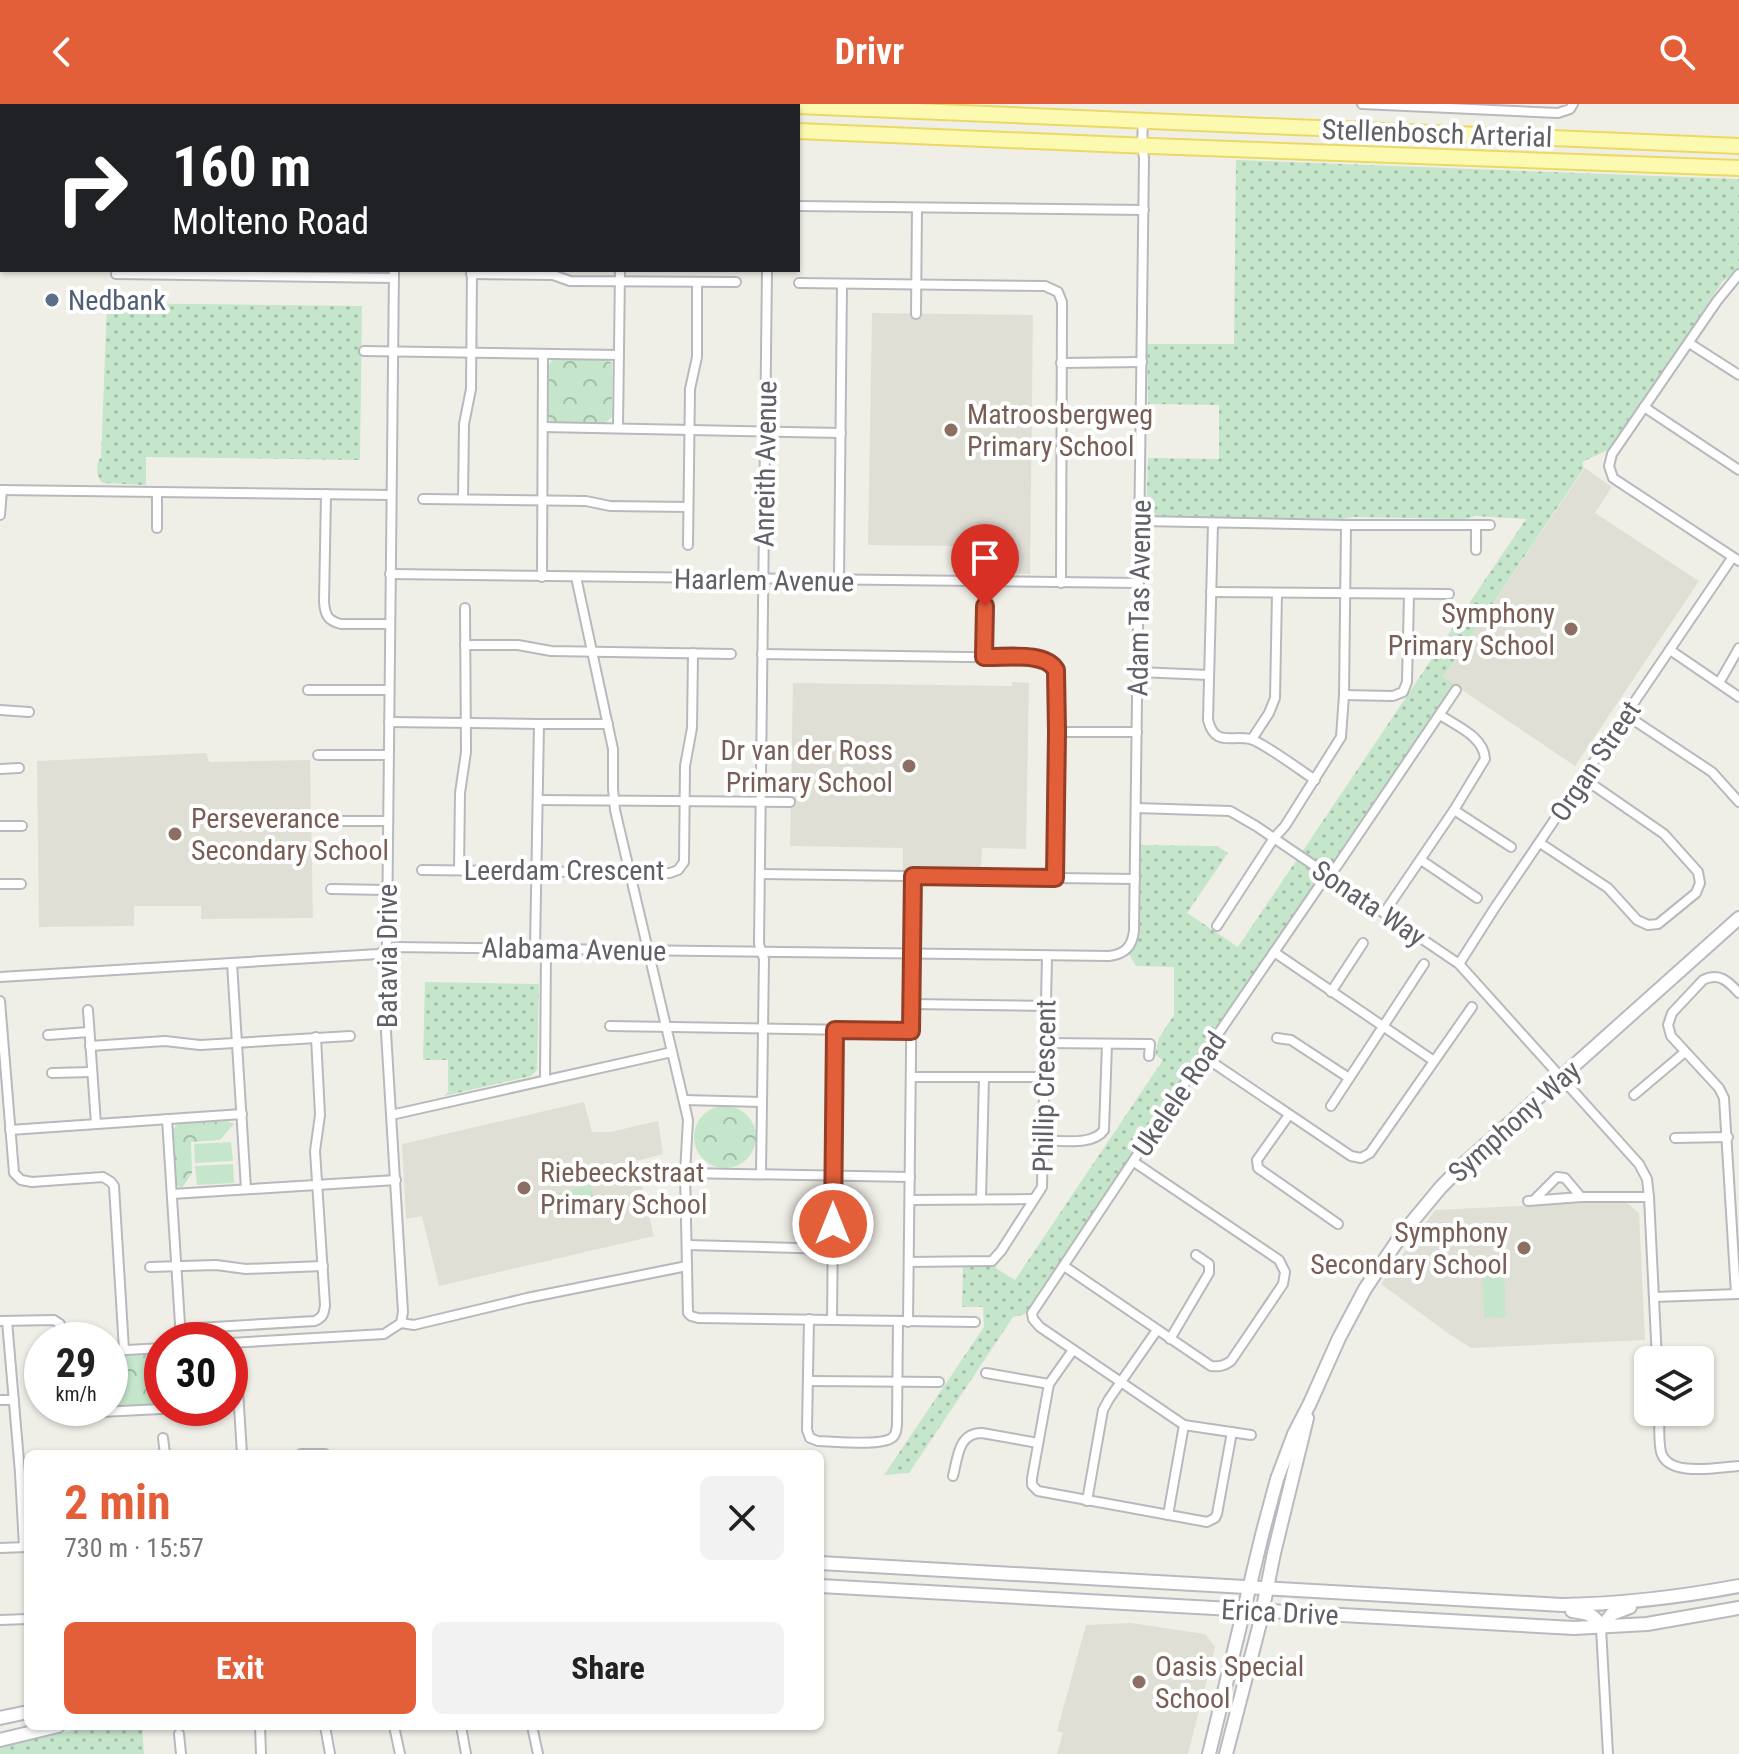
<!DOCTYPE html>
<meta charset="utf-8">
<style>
body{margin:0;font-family:"Roboto Condensed",sans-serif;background:#f2f2f2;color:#222;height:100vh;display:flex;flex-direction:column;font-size:30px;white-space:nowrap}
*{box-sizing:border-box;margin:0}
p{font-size:26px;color:#767676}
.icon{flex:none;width:44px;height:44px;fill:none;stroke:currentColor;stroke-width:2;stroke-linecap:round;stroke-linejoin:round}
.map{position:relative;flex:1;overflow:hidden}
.sheet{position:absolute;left:24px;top:1346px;width:800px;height:280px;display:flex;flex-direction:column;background:#fff;border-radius:12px;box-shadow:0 2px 6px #0004}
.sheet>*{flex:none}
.banner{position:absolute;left:0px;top:0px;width:800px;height:168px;box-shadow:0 2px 6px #0004;background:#202124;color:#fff;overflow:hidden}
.tools{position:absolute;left:1634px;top:1242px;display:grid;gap:16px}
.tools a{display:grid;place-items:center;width:80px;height:80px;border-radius:12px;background:#fff;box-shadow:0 2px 6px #0004;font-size:40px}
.speed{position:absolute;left:24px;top:1218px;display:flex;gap:16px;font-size:40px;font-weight:700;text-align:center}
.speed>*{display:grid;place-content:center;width:104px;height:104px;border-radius:50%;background:#fff;box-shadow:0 2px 6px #0004;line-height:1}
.speed small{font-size:20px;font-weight:400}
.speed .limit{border:12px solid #d22;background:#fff;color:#111}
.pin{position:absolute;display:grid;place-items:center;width:68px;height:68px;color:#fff;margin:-82px -34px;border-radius:50% 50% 50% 0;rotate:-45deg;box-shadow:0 0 8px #0007}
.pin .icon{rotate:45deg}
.me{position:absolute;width:88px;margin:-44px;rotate:0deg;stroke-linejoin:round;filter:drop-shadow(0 0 6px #0008)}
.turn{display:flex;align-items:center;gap:28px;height:168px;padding:0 40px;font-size:36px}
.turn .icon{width:104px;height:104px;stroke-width:2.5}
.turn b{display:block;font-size:56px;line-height:68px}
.round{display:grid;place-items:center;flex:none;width:84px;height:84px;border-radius:12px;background:#f2f2f2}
.summary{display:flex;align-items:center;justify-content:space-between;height:136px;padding:0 40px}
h1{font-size:48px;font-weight:700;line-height:60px;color:#e35f3a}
.button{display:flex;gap:16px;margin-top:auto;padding:16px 40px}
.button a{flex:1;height:92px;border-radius:12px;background:#e35f3a;color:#fff;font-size:32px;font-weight:700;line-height:92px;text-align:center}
.button a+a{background:#f2f2f2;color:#222}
header{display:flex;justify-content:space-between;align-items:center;height:104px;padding:0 40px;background:#e35f3a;color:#fff;font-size:36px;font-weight:700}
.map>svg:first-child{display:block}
.education{fill:#e0dfd6}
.grass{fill:url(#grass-dots)}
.park{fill:url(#park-crowns)}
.pitch{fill:#c5e6ca}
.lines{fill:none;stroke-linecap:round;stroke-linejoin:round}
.street-casing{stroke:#b7b9bd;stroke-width:12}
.secondary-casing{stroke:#b9bac0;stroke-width:16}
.primary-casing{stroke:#ecd964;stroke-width:18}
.street{stroke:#fff;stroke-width:8}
.secondary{stroke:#fff;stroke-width:12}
.primary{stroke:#fcfab1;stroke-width:14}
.route-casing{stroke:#943e26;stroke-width:20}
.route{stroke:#e35f3a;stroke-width:14}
.service-dot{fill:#5c6f8a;stroke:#fff;stroke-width:3}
.education-dot{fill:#8d6e63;stroke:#fff;stroke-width:3}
.labels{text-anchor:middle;stroke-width:8;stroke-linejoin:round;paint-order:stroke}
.street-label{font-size:28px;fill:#5f6167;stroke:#fff}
.service-label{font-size:28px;fill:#4e5e75;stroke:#fff;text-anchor:start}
.education-label{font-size:28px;fill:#785e54;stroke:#fff;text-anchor:start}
</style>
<header><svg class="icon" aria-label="back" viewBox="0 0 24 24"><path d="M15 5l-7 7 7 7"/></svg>Drivr<svg class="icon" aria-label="search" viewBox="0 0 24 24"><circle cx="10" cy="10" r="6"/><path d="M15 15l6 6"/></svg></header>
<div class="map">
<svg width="1739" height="1650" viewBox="0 0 1739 1650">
<defs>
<pattern id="grass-dots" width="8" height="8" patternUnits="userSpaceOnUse" patternTransform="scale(2)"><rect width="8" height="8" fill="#c5e6ca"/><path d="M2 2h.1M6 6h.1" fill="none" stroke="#a3bea8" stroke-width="1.8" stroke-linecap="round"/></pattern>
<pattern id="park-crowns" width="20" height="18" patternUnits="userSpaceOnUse" patternTransform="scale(2)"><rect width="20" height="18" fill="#c5e6ca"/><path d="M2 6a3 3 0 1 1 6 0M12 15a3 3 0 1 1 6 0" fill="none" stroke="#a3bea8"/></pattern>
</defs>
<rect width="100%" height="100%" fill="#f0efe7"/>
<g class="education">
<polygon points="872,209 1033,211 1030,470 962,469 961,442 868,441"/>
<polygon points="1585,364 1612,383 1595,409 1699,477 1575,662 1443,573"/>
<polygon points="1012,578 1029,579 1026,745 982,744 981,767 961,766 959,764 903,766 903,744 790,742 793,579 1012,582"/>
<polygon points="206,649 209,658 310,656 313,814 201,815 201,802 134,802 134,822 39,823 37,657"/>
<polygon points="584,998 592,1028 610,1028 658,1017 663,1050 636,1057 654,1132 439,1182 422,1112 406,1115 402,1040"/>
<polygon points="1625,1097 1639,1109 1645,1236 1471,1244 1449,1230 1381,1180 1435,1106"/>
<polygon points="1131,1519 1205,1530 1215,1543 1188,1650 1057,1650 1063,1629 1057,1627 1086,1521"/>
</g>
<g class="grass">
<polygon points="1236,56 1739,75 1739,165 1723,177 1610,345 1582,358 1584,364 1443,573 1456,581 1332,762 1317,776 1025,1210 1013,1213 909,1369 884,1371 984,1223 983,1203 962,1203 963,1161 994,1160 997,1165 1015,1176 1163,956 1155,951 1159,934 1174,911 1174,863 1136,862 1129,850 1139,831 1140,741 1217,742 1228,749 1187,809 1238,843 1526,415 1476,412 1464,415 1353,413 1342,415 1151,412 1146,406 1148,354 1219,355 1219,301 1148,300 1147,240 1234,240"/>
<path d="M107,199L362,202L360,356L146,353V381L103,379C96,373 95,360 101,353Z"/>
<polygon points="425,878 539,880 537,966 531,972 444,992 448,988 448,956 423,956"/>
<polygon points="93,1622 142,1622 144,1650 0,1650 0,1643"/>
</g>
<g class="park">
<polygon points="558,254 604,255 612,259 612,313 605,319 556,319 550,317 548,312 549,261 552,256"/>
<circle cx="725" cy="1033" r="31"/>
<polygon points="227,1017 234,1020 220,1036 191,1038 192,1069 182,1084 177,1081 175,1075 172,1029 174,1024 178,1020"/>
<polygon points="162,1250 162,1300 110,1303 110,1253"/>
</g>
<g class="pitch">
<polygon points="231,1038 233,1057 195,1059 194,1040"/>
<polygon points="233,1060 234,1079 197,1081 195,1062"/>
<polygon points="591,1081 595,1100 558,1108 554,1090"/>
<polygon points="1504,1169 1506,1213 1484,1214 1482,1170"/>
</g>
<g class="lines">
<g class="street-casing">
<g id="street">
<polyline points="1362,0 1558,9 1570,5 1573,0"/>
<polyline points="798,102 1144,106"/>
<polyline points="116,170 394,174"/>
<polyline points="471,170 553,171 570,177 736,178"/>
<polyline points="1739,170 1717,197 1612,350 1609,362 1613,374 1739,457"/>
<polyline points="799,179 1045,182 1058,188 1062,198 1061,479"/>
<polyline points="916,210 917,104"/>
<polyline points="1689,239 1739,271"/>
<polyline points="364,247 619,251"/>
<polyline points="1061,259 1142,258"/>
<polyline points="1644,303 1739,366"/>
<polyline points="543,323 841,329"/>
<polyline points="618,324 620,166"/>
<polyline points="0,386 391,391"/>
<polyline points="157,388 157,424"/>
<path d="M326,390L324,498C325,511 328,517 341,520H390"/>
<polyline points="423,395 586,397 610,402 688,403"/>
<polyline points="463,395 464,320 471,285 472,166"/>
<polyline points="0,411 2,386"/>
<polyline points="1140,417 1346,421 1490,421"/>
<path d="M1213,419L1208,616C1215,643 1231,631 1250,635C1261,637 1303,668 1315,676"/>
<polyline points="688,441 690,285 697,253 697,178"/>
<polyline points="1476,446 1476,421"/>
<polyline points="390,470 1139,479"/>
<polyline points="542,473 543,250"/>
<polyline points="576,473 613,645 613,685 615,706 686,1007 688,1016 685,1069 688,1209 691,1212 698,1214 975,1218"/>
<polyline points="839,476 842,180"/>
<polyline points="1211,488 1449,490"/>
<polyline points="465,541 518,541 551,547 731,550"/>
<polyline points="1670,546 1739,593"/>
<polyline points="762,550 1042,554 1053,561 1057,573 1055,774"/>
<polyline points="984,553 985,478"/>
<polyline points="1138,568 1209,571"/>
<polyline points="1719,579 1739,544"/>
<polyline points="308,586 389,586"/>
<polyline points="1344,591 1393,592 1403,588 1407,578 1409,491"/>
<polyline points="0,606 29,608"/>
<polyline points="1626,611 1712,668 1739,698"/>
<polyline points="389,618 539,620 608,620"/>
<polyline points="1057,628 1137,628"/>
<polyline points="1252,635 1269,609 1275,594 1277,489"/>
<polyline points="318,651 388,651"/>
<polyline points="0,665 19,664"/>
<polyline points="538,696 790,698"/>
<polyline points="1136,704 1230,707 1256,722 1459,860 1639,1060 1647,1075 1649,1093 1657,1256"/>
<polyline points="1454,706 1511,743"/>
<polyline points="330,717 387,717"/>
<polyline points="0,722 22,722"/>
<polyline points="1540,739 1608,784 1637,816 1648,821 1658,820 1696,789 1700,779 1698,768 1664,730 1583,674"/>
<polyline points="1421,756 1477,794"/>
<polyline points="422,766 670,769 678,766 684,758 685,662 692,624 693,549"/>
<polyline points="459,766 460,689 466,648 465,504"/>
<polyline points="760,770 1135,775"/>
<polyline points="0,780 21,780"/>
<polyline points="331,785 386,786"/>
<path d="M1384,809L1454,706L1485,655C1484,633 1457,622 1440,611"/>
<polyline points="1217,822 1274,734 1285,722 1341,633 1344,591 1346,421"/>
<polyline points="535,845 539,620"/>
<polyline points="1274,848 1434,957"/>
<polyline points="232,859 246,1085"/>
<polyline points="1459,860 1494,805 1732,454"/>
<path d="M0,873L378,850L394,843L1109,852C1125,850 1132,843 1134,827L1144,54L1142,42L1143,17"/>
<polyline points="1331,888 1363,839"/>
<polyline points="0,897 14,1069 21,1076 32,1078 103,1073 111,1078 114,1082 124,1246"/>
<polyline points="911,900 1046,902"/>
<polyline points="88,906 96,1020"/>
<polyline points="610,922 911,927"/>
<polyline points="48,931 89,928"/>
<polyline points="1277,934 1291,936 1349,974"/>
<polyline points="1045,939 1150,940 1149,952"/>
<polyline points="90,942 165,937 200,941 350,932"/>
<polyline points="1203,952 1351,1052 1361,1054 1370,1049 1472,903"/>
<polyline points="52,969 92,968"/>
<polyline points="911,973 1045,973"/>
<polyline points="545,976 546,845"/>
<polyline points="1634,991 1685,948"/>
<polyline points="684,996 762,998"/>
<polyline points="1331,1002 1424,860"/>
<polyline points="391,1011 672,948"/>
<polyline points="1289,1011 1257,1056 1258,1064 1338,1120"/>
<polyline points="167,1015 181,1236"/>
<polyline points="10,1026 242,1010"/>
<polyline points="1675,1034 1728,1033"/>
<path d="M1044,1037C1062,1036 1093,1042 1104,1026L1107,940"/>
<polyline points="685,1069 910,1073"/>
<polyline points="761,1070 764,855 759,840 767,166"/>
<polyline points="172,1090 396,1076"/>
<polyline points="981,1095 984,973"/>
<polyline points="910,1096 1034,1095"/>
<polyline points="1534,1096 1557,1073 1565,1074 1581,1093"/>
<polyline points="1528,1097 1581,1093 1649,1093"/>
<polyline points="687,1141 833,1145"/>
<polyline points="909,1158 992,1157 1001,1147 1042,1083 1047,852"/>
<path d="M1064,1162L1211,1262C1219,1263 1224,1262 1231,1257L1283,1180L1285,1168L1279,1156L1134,1058"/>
<polyline points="150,1163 216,1161 246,1165 323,1162"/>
<path d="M1736,1190L1724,994L1719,984L1671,932L1668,921L1672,909L1703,876C1719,868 1728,877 1739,889"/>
<polyline points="1654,1193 1738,1190"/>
<path d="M809,1215L807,1326L810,1334L818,1337C833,1337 883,1343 893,1333C897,1329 896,1326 897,1321L898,1217"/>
<polyline points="832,1216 835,926"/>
<polyline points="0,1217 54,1216 60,1220 62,1236"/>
<polyline points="7,1217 20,1369 24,1443"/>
<polyline points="908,1218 913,772"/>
<polyline points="401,1219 414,1221 527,1194 687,1162"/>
<path d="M180,1225L315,1217C323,1213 324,1210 325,1201L315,1047L320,1011L316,933"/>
<polyline points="1170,1235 1209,1169 1209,1160 1196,1151"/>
<polyline points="230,1239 384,1230 401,1219 403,1208 386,928 394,166"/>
<polyline points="235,1239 242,1350"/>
<polyline points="1073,1246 1049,1280 1032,1374 1032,1381 1038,1387 1207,1418 1215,1414 1217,1410 1232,1328"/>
<polyline points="110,1247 162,1244"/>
<polyline points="986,1269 1049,1280"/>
<polyline points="808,1277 939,1278"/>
<polyline points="0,1296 14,1296"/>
<polyline points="70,1304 81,1309 181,1304"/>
<path d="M1659,1308C1660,1321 1658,1335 1661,1348C1668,1374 1718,1363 1739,1362"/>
<polyline points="1251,1331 1184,1321 1040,1223 1033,1215 1032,1209 1203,952 1320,781 1337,762 1456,586"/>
<polyline points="163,1334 165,1350"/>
<polyline points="301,1350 325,1350"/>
<path d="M953,1372C958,1353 958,1329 982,1329L1038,1339"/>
<polyline points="1087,1397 1103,1306 1109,1295 1157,1226"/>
<polyline points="1168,1411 1184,1321"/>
<polyline points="0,1444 27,1443"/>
<polyline points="0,1516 28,1515"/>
<polyline points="1601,1524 1608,1650"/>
<polyline points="260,1622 261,1650"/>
<polyline points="325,1622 330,1650"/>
<polyline points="394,1622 400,1650"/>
<polyline points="461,1622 466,1650"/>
<polyline points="532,1622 538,1650"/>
<polyline points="179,1630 181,1650"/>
</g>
</g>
<g class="secondary-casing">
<g id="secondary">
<path d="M820,1459L1562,1501C1622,1500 1680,1493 1739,1482"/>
<polyline points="820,1482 1574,1524 1647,1520 1739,1504"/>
<path d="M1572,1507C1586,1509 1595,1509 1601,1524"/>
<polyline points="1601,1524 1612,1510 1630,1503"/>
<polyline points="0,1614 28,1608"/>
<polyline points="0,1636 58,1622"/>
<polyline points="1209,1650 1263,1427 1277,1375 1294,1330 1310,1299 1339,1234 1365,1185 1402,1130 1441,1083 1465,1059 1739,814"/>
<polyline points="1226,1650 1260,1519 1274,1449 1307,1314"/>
</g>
</g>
<g class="primary-casing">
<g id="primary">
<polyline points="103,0 164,2"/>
<polyline points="751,0 1739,42"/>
<polyline points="798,27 1125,41 1739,64"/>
</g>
</g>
<use href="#street" class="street"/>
<use href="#secondary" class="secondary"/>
<use href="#primary" class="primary"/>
</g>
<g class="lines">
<g class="route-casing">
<path id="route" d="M833,1120L835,926L911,927L913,772L1055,774L1057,628L1056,566C1045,547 1005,554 984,553L985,502"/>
</g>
<use href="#route" class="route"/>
</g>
<circle class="service-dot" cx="52" cy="196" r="8"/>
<g class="education-dot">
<circle cx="951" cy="326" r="8"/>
<circle cx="1571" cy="525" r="8"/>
<circle cx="909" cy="662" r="8"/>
<circle cx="175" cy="730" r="8"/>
<circle cx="524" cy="1084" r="8"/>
<circle cx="1524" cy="1144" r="8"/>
<circle cx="1139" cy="1578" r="8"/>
</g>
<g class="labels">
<g class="street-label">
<text transform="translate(1437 29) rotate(2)" y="10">Stellenbosch Arterial</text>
<text transform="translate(765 360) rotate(-89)" y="10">Anreith Avenue</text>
<text transform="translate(764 476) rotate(1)" y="10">Haarlem Avenue</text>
<text transform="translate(1139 494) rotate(-89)" y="10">Adam Tas Avenue</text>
<text transform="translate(1595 657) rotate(-56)" y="10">Organ Street</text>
<text x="564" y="776">Leerdam Crescent</text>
<text transform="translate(1369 799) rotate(34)" y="10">Sonata Way</text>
<text transform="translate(574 845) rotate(1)" y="10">Alabama Avenue</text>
<text transform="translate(387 852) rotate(-90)" y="10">Batavia Drive</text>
<text transform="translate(1044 982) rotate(-89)" y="10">Phillip Crescent</text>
<text transform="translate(1179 990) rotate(-56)" y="10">Ukelele Road</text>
<text transform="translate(1514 1017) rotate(-42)" y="10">Symphony Way</text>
<text transform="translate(1280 1508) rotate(3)" y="10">Erica Drive</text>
</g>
<g class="service-label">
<text x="68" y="206">Nedbank</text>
</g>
<g class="education-label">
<text x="967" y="320">Matroosbergweg<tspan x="967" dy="32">Primary School</tspan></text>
<text x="1555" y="519" text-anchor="end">Symphony<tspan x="1555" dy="32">Primary School</tspan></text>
<text x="893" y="656" text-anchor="end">Dr van der Ross<tspan x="893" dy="32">Primary School</tspan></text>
<text x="191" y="724">Perseverance<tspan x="191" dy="32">Secondary School</tspan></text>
<text x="540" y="1078">Riebeeckstraat<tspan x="540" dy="32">Primary School</tspan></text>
<text x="1508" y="1138" text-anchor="end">Symphony<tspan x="1508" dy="32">Secondary School</tspan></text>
<text x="1155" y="1572">Oasis Special<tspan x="1155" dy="32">School</tspan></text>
</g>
</g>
</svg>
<div class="tools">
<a><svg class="icon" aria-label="layers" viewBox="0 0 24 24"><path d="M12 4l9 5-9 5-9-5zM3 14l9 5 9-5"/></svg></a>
</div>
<div class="speed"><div>29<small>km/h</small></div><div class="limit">30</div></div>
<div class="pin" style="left:985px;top:502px;background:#d93025"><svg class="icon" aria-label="arrive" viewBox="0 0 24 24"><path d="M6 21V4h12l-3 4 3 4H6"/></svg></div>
<svg class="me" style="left:833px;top:1120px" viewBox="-20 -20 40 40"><circle r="17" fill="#e35f3a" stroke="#fff" stroke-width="3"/><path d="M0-11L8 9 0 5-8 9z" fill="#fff"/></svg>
<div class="banner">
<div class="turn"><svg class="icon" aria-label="right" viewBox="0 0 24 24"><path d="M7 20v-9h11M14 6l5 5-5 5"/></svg><div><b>160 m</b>Molteno Road</div></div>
</div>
<section class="sheet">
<div class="summary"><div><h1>2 min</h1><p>730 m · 15:57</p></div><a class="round"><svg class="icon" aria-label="close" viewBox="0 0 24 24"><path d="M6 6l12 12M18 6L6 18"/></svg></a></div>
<div class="button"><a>Exit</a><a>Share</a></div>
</section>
</div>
